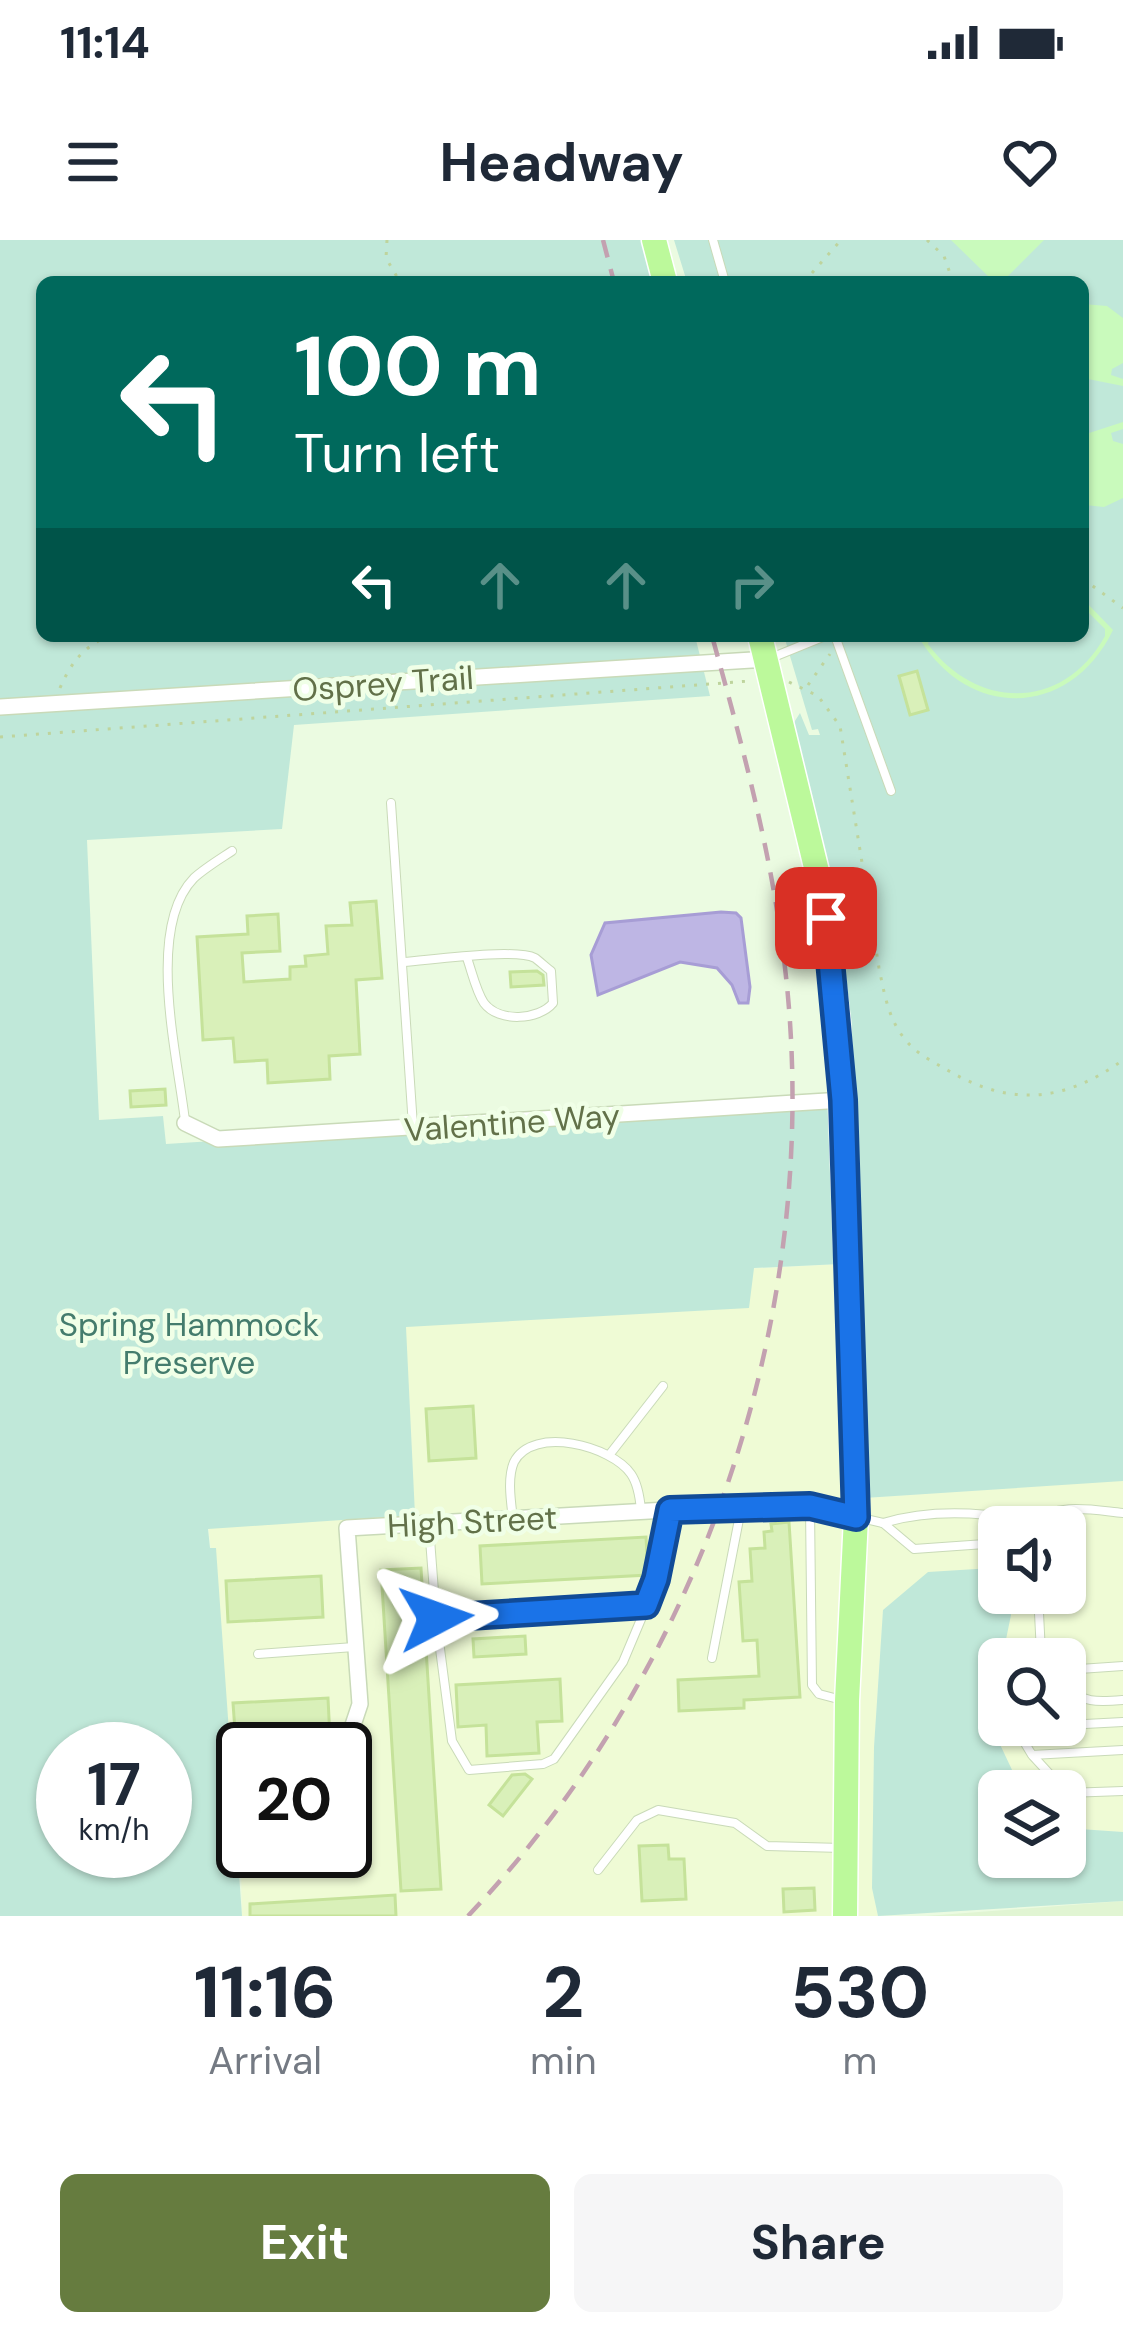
<!DOCTYPE html>
<style>
body{margin:0;font-family:"DM Sans",sans-serif;background:#f6f6f7;color:#1f2937;height:100vh;display:flex;flex-direction:column;font-size:45px;white-space:nowrap}
*{box-sizing:border-box;margin:0}
p{font-size:39px;color:#747a83}
.icon{flex:none;width:66px;height:66px;fill:none;stroke:currentColor;stroke-width:2;stroke-linecap:round;stroke-linejoin:round}
.map{position:relative;height:1676px;overflow:hidden}
.drawer{display:flex;flex-direction:column;background:#fff;flex:1}
.drawer>*{flex:none}
.guide{position:absolute;left:36px;top:36px;width:1053px;height:366px;border-radius:18px;box-shadow:0 3px 9px #0004;background:#00695c;color:#fff;overflow:hidden}
.controls{position:absolute;left:978px;top:1266px;display:grid;gap:24px}
.controls a{display:grid;place-items:center;width:108px;height:108px;border-radius:18px;background:#fff;box-shadow:0 3px 9px #0004;font-size:60px}
.speed{position:absolute;left:36px;top:1482px;display:flex;gap:24px;font-size:60px;font-weight:700;text-align:center}
.speed>*{display:grid;place-content:center;width:156px;height:156px;border-radius:50%;background:#fff;box-shadow:0 3px 9px #0004;line-height:1}
.speed small{font-size:30px;font-weight:400}
.speed .limit{border:6px solid #111;border-radius:18px;background:#fff;color:#111}
.pin{position:absolute;display:grid;place-items:center;width:102px;height:102px;color:#fff;margin:-51px;border-radius:24px;box-shadow:0 6px 18px #0006}
.me{position:absolute;width:132px;margin:-66px;rotate:86deg;stroke-linejoin:round;filter:drop-shadow(0 0 9px #0008)}
.turn{display:flex;align-items:center;gap:42px;height:252px;padding:0 60px;font-size:54px}
.turn .icon{width:156px;height:156px;stroke-width:2.5}
.turn b{display:block;font-size:84px;line-height:102px}
.lanes{display:flex;align-items:center;height:114px;padding:0 60px;background:#0003;justify-content:center;gap:60px;direction:ltr}
.lanes .off{opacity:.35}
.eta{display:flex;justify-content:space-evenly;align-items:center;height:204px;text-align:center}
.eta b{font-size:72px;font-weight:700;line-height:84px}
.button{display:flex;gap:24px;margin-top:auto;padding:24px 60px}
.button a{flex:1;height:138px;border-radius:18px;background:#667c3f;color:#fff;font-size:48px;font-weight:700;line-height:138px;text-align:center}
.button a+a{background:#f6f6f7;color:#1f2937}
.status{display:flex;justify-content:space-between;align-items:center;height:84px;padding:0 60px;background:#fff;direction:ltr}
.status svg{height:33px;fill:currentColor}
header{display:flex;justify-content:space-between;align-items:center;height:156px;padding:0 60px;background:#fff;font-size:54px;font-weight:700}
.map>svg:first-child{display:block}
.residential{fill:#e1f5d3}
.commercial{fill:#effbd5;fill-rule:evenodd}
.green{fill:#c0e8d9;fill-rule:evenodd}
.sand{fill:#c9fabc}
.water{fill:#beb6e4;stroke:#a79dd5;stroke-width:3}
.building{fill:#d9f0b9;stroke:#c5e29a;stroke-width:3}
.lines{fill:none;stroke-linecap:round;stroke-linejoin:round}
.lane-casing{stroke:#c9dab8;stroke-width:10}
.street-casing{stroke:#c9dab8;stroke-width:18}
.primary-casing{stroke:#fff;stroke-width:27}
.path{stroke:#bed49d;stroke-width:3;stroke-dasharray:3 9;stroke-linecap:butt}
.lane{stroke:#fff;stroke-width:8}
.street{stroke:#fff;stroke-width:15}
.primary{stroke:#bcf99b;stroke-width:24}
.rail{stroke:#c3a1b0;stroke-width:4.5;stroke-dasharray:18 12;stroke-linecap:butt}
.route-casing{stroke:#114b97;stroke-width:30}
.route{stroke:#1a73e8;stroke-width:21}
.labels{text-anchor:middle;stroke-width:9;stroke-linejoin:round;paint-order:stroke}
.street-label{font-size:33px;fill:#627149;stroke:#f0ffe7}
.park-label{font-size:33px;fill:#447c6d;stroke:#f0ffe7}
</style>
<div class="status"><b>11:14</b><svg viewBox="0 0 49 12"><path d="M0 12V9h3v3zM5 12V6h3v6zM10 12V3h3v9zM15 12V0h3v12zM26 1h20v11H26zM47 4h2v5h-2z"/></svg></div>
<header><svg class="icon" aria-label="menu" viewBox="0 0 24 24"><path d="M4 6h16M4 12h16M4 18h16"/></svg>Headway<svg class="icon" aria-label="heart" viewBox="0 0 24 24"><path d="M12 20l-8-8c-3-5 5-10 8-4 3-6 11-1 8 4z"/></svg></header>
<div class="map">
<svg width="1123" height="1676" viewBox="0 0 1123 1676">
<rect width="100%" height="100%" fill="#ebfbe1"/>
<polygon class="residential" points="1123,1661 1123,1676 926,1676"/>
<g class="commercial">
<path d="M841,1024L850,1265L838,1676H242L241,1624L208,1280L406,1047ZM243,1509H345V1611H243Z"/>
<polygon points="1123,1240 1123,1592 1065,1588 1065,1551 1022,1551 988,1479 986,1447 999,1422 999,1485 1065,1485 1065,1419 1001,1419 1011,1375 1002,1353 1065,1353 1065,1287 999,1287 999,1345 992,1328 883,1370 874,1507 872,1648 878,1676 852,1676 865,1258"/>
</g>
<g class="green">
<path d="M0,0H646L657,42H42V396H695L710,456L294,485L282,589L87,600L99,880L163,876L166,904L836,861L840,1024L754,1028L749,1068L406,1087L415,1275L208,1289L210,1308H216L242,1676H0ZM63,1509H165V1611H63Z"/>
<polygon points="674,0 1123,0 1123,1241 864,1258 850,860 791,487 800,473 809,495 820,495 818,489 812,490 784,396 1083,396 1083,42 687,42"/>
<polygon points="992,1328 1011,1375 1003,1414 986,1447 988,1479 1022,1551 999,1551 999,1617 1065,1617 1065,1588 1123,1592 1123,1661 878,1676 872,1648 874,1507 883,1370 928,1332"/>
</g>
<g class="sand">
<polygon points="951,0 1044,0 1005,39 991,39"/>
<polygon points="1083,64 1107,66 1123,78 1123,123 1112,129 1111,135 1123,139 1123,146 1083,138"/>
<polygon points="1123,182 1123,189 1111,193 1113,201 1123,204 1123,258 1104,267 1085,265 1083,195"/>
<path d="M1083,359L1113,390C1071,477 972,481 921,401L930,396L928,404C977,471 1064,471 1105,396V389L1083,367Z"/>
</g>
<polygon class="water" points="721,672 736,673 741,678 750,747 748,763 739,763 732,745 717,728 680,722 598,755 591,715 605,683"/>
<g class="building">
<polygon points="917,431 928,470 910,475 899,436"/>
<polygon points="376,661 382,738 356,740 360,814 329,816 330,839 268,843 267,820 235,822 233,798 203,800 197,697 248,694 247,676 278,674 280,711 242,713 244,742 290,739 290,727 306,726 305,716 328,714 326,686 352,685 350,663"/>
<polygon points="537,731 543,735 544,745 511,747 510,732"/>
<polygon points="165,849 166,865 131,867 130,851"/>
<polygon points="473,1166 476,1218 429,1221 426,1169"/>
<polygon points="789,1282 800,1457 744,1460 744,1468 679,1471 678,1440 759,1436 757,1400 743,1401 739,1342 752,1341 750,1309 765,1308 764,1292 772,1291 771,1284"/>
<polygon points="646,1297 648,1335 482,1344 480,1306"/>
<polygon points="421,1328 441,1649 401,1651 381,1330"/>
<polygon points="321,1336 323,1377 228,1382 226,1341"/>
<polygon points="525,1396 526,1414 474,1417 473,1399"/>
<polygon points="560,1439 562,1481 537,1482 539,1513 487,1516 486,1485 458,1487 456,1445"/>
<polygon points="328,1458 330,1499 236,1505 233,1463"/>
<polygon points="525,1534 532,1539 503,1576 489,1565 512,1535"/>
<polygon points="668,1605 669,1619 684,1619 686,1659 642,1661 639,1606"/>
<polygon points="814,1648 815,1670 784,1672 783,1649"/>
<polygon points="395,1655 396,1676 250,1676 250,1664"/>
</g>
<g class="lines">
<g class="lane-casing">
<g id="lane">
<polyline points="713,0 725,42"/>
<polyline points="835,396 891,551"/>
<polyline points="771,418 825,396"/>
<polyline points="391,563 413,886"/>
<path d="M404,722C431,720 515,708 535,718C538,720 548,729 551,731L553,763C539,780 499,783 484,763C476,751 472,732 467,718"/>
<path d="M185,881C178,818 145,688 194,638C205,628 220,619 232,611"/>
<polyline points="610,1214 663,1146"/>
<polyline points="810,1268 812,1445 819,1454 842,1460"/>
<polyline points="861,1278 883,1283 914,1309 999,1303"/>
<path d="M513,1279C511,1262 507,1238 514,1222C533,1185 612,1206 631,1234C638,1244 640,1259 641,1270"/>
<path d="M883,1283C930,1269 985,1272 1033,1282L1026,1287"/>
<path d="M1033,1283C1058,1262 1092,1270 1123,1273"/>
<polyline points="429,1286 436,1378 647,1365 656,1339 670,1272"/>
<polyline points="1038,1353 1041,1413 1046,1419"/>
<polyline points="436,1378 452,1501 469,1530 543,1524 554,1519 623,1422 647,1365"/>
<polyline points="258,1414 354,1407"/>
<polyline points="712,1418 741,1269"/>
<polyline points="1065,1430 1123,1426"/>
<path d="M1065,1444C1080,1464 1100,1462 1123,1460"/>
<polyline points="1065,1478 1085,1484 1123,1482"/>
<polyline points="1014,1485 1032,1515 1123,1510"/>
<polyline points="1033,1516 1067,1553 1123,1551"/>
<polyline points="268,1626 359,1619"/>
<polyline points="598,1630 637,1580 658,1570 735,1583 767,1606 842,1608"/>
</g>
</g>
<g class="street-casing">
<g id="street">
<polyline points="0,467 767,419"/>
<polyline points="185,883 218,899 843,860"/>
<polyline points="361,1619 351,1491 360,1464 347,1288 720,1267 810,1266 856,1277"/>
</g>
</g>
<g class="primary-casing">
<g id="primary">
<polyline points="654,0 665,42"/>
<polyline points="760,396 822,652 838,782 856,1277 847,1461 845,1676"/>
</g>
</g>
<g class="path">
<polyline points="387,0 386,18 400,42"/>
<polyline points="927,0 944,16 953,42"/>
<polyline points="804,42 841,0"/>
<polyline points="959,42 961,40"/>
<polyline points="1083,339 1123,368"/>
<path d="M789,442L818,456L840,486L879,728C884,752 888,778 904,798C915,813 933,822 949,831C1011,867 1065,862 1123,820"/>
<polyline points="808,445 830,414"/>
<path d="M60,448C71,423 82,408 108,396"/>
<polyline points="0,497 750,441"/>
</g>
<use href="#lane" class="lane"/>
<use href="#street" class="street"/>
<use href="#primary" class="primary"/>
<g class="rail">
<polyline points="603,0 614,42"/>
<path d="M468,1676C711,1420 832,1048 781,697C767,595 739,494 712,396"/>
</g>
</g>
<g class="lines">
<g class="route-casing">
<polyline id="route" points="436,1378 646,1365 656,1339 670,1270 810,1266 856,1277 843,860 826,678"/>
</g>
<use href="#route" class="route"/>
</g>
<g class="labels">
<g class="street-label">
<text transform="translate(383 443) rotate(-4)" y="12">Osprey Trail</text>
<text transform="translate(512 882) rotate(-4)" y="12">Valentine Way</text>
<text transform="translate(472 1281) rotate(-3)" y="12">High Street</text>
</g>
<g class="park-label">
<text x="189" y="1096">Spring Hammock<tspan x="189" dy="38">Preserve</tspan></text>
</g>
</g>
</svg>
<div class="controls">
<a><svg class="icon" aria-label="sound" viewBox="0 0 24 24"><path d="M4 9h4l5-4v14l-5-4H4zM17 9q2 3 0 6"/></svg></a>
<a><svg class="icon" aria-label="search" viewBox="0 0 24 24"><circle cx="10" cy="10" r="6"/><path d="M15 15l6 6"/></svg></a>
<a><svg class="icon" aria-label="layers" viewBox="0 0 24 24"><path d="M12 4l9 5-9 5-9-5zM3 14l9 5 9-5"/></svg></a>
</div>
<div class="speed"><div>17<small>km/h</small></div><div class="limit">20</div></div>
<div class="pin" style="left:826px;top:678px;background:#d93025"><svg class="icon" aria-label="arrive" viewBox="0 0 24 24"><path d="M6 21V4h12l-3 4 3 4H6"/></svg></div>
<svg class="me" style="left:436px;top:1378px" viewBox="-20 -20 40 40"><path d="M0-17L14 15 0 8-14 15z" fill="#1a73e8" stroke="#fff" stroke-width="4"/></svg>
<div class="guide">
<div class="turn"><svg class="icon" aria-label="left" viewBox="0 0 24 24"><path d="M17 20v-9H6M10 6l-5 5 5 5"/></svg><div><b>100 m</b>Turn left</div></div>
<div class="lanes"><svg class="icon" aria-label="left" viewBox="0 0 24 24"><path d="M17 20v-9H6M10 6l-5 5 5 5"/></svg><svg class="icon off" aria-label="ahead" viewBox="0 0 24 24"><path d="M12 20V5M6 11l6-6 6 6"/></svg><svg class="icon off" aria-label="ahead" viewBox="0 0 24 24"><path d="M12 20V5M6 11l6-6 6 6"/></svg><svg class="icon off" aria-label="right" viewBox="0 0 24 24"><path d="M7 20v-9h11M14 6l5 5-5 5"/></svg></div>
</div>
</div>
<section class="drawer">
<div class="eta">
<div><b>11:16</b><p>Arrival</p></div>
<div><b>2</b><p>min</p></div>
<div><b>530</b><p>m</p></div>
</div>
<div class="button"><a>Exit</a><a>Share</a></div>
</section>
